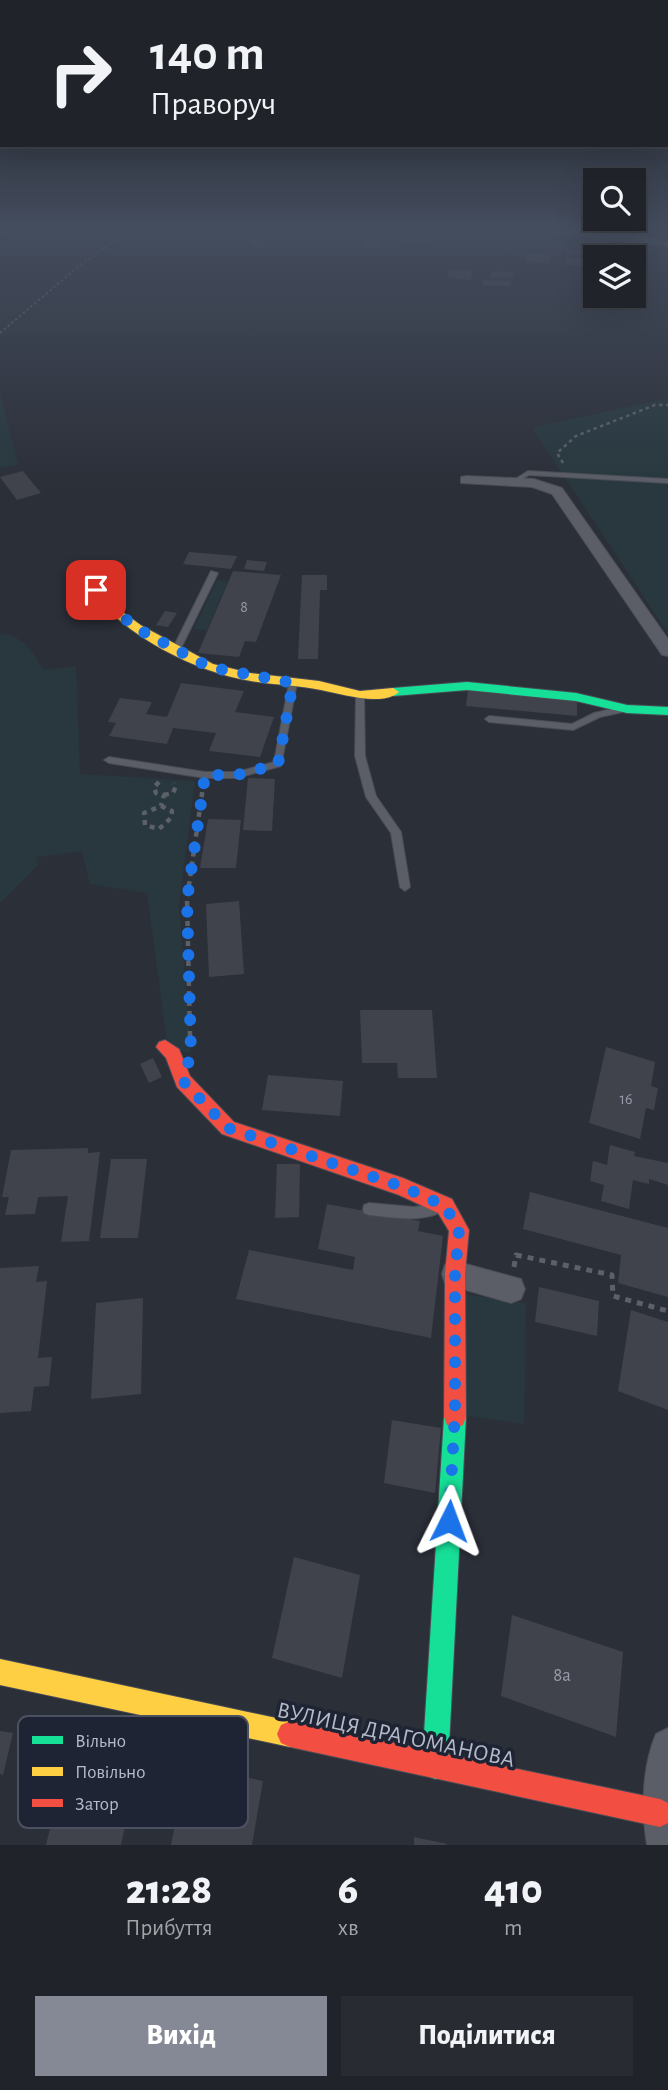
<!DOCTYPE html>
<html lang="uk">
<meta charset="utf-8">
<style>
body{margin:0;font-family:"Alegreya Sans",sans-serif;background:#282b32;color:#f1f3f6;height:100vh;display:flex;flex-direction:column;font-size:26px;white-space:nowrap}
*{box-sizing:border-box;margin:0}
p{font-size:23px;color:#a2a4a8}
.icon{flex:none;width:38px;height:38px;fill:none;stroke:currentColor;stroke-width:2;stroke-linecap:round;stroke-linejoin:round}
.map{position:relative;height:1845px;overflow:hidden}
.details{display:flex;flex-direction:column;background:#20232a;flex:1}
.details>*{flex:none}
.top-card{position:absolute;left:0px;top:0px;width:668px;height:147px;box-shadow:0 7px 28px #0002,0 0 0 2px #3d4047;background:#20232a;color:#f1f3f6;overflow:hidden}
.tools{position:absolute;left:583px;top:168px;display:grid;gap:14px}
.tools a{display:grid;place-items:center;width:63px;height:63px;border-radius:0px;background:#20232a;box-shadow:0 7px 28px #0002,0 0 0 2px #3d4047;font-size:35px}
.pin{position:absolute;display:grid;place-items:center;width:60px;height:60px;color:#fff;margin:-30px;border-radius:14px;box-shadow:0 4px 10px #0006}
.me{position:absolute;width:77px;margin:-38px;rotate:3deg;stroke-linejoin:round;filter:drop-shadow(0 0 5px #0008)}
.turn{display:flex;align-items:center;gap:24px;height:147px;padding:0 35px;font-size:32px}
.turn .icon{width:91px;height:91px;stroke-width:2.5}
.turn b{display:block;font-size:49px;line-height:60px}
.eta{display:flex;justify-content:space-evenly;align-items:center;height:119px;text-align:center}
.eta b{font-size:42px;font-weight:800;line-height:49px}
.primary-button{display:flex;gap:14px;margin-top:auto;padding:14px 35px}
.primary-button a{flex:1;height:80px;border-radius:0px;background:#858996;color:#fff;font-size:28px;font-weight:800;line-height:80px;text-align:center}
.primary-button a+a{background:#282b32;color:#f1f3f6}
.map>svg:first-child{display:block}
.green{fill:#28383e}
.building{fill:#40434c}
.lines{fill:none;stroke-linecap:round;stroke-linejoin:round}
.lane-casing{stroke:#494c55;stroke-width:2}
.street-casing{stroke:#494c55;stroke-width:2}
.fast-casing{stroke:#494c55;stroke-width:2}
.slow-casing{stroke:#494c55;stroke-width:2}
.jam-casing{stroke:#494c55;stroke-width:2}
.path-far3{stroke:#5c6168;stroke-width:2;stroke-dasharray:2.5 2.5;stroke-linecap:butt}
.path-far2{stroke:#5c6168;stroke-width:2.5;stroke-dasharray:3.5 3.5;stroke-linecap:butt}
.path-far1{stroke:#5c6168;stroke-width:4.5;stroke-dasharray:5 5;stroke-linecap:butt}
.path{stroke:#5c6168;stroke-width:5;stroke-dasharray:6 6;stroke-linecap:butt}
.lane{fill:#5b5e66;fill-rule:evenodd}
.street{fill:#5b5e66;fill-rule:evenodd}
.fast{fill:#16e098;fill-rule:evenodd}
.slow{fill:#ffcf43;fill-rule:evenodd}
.jam{fill:#f24e42;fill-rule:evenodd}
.route{stroke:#1a73e8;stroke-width:12;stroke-dasharray:0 21.6}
.labels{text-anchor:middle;stroke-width:7;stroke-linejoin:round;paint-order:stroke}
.number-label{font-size:16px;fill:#989caa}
.near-number-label{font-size:19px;fill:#989caa}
.near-street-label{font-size:23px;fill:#b5bac9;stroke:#1e2433}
.key{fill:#1e2433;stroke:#4b5160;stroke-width:2}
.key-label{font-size:19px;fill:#b5bac9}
</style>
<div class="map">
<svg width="668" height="1845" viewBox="0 0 668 1845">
<rect width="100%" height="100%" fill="#2b2f38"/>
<g class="green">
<polygon points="0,393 18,465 0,468"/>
<polygon points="668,398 668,633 532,428"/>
<polygon points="217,580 228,581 207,630 194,629"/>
<path d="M0,634C24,635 32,652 44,670L76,666L80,774L195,781L179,904L191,1053L168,1049L147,893L90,884L82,851L37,857L38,865L0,903Z"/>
<polygon points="463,1294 526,1303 524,1424 456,1414"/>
</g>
<g class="building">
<polygon points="283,227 314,229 257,235 266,246 254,248 241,232"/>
<polygon points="362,236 381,236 382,248 362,248"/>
<polygon points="430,236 432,242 402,243 400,237"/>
<polygon points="567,249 594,251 594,256 567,254"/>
<polygon points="526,253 549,254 549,263 525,262"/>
<polygon points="566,258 585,259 586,266 566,265"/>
<polygon points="449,269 472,270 471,280 448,277"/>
<polygon points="491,271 513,272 513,277 490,278"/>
<polygon points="483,280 510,281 510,286 483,285"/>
<polygon points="23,471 41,493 17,500 0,477"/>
<polygon points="189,552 237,556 231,569 183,564"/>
<polygon points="247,560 267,562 264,571 244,569"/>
<polygon points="233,571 281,575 256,642 245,641 239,657 198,653"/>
<polygon points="302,575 327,575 327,590 320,590 318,659 298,659"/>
<polygon points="165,611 177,613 168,627 156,625"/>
<polygon points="181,683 244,691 235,712 274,717 260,757 209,751 216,733 173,728 167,744 109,736 116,723 108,722 120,698 152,702 146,714 167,717"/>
<polygon points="468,690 577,700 577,716 466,706"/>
<polygon points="248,778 275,779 272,831 243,830"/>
<polygon points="208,819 241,820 236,868 200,868"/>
<polygon points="239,901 244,974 209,977 206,904"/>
<polygon points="360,1010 432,1010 437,1078 398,1078 397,1063 362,1063"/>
<polygon points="606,1047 655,1062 651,1086 658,1088 654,1110 646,1108 640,1139 589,1123"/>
<polygon points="153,1058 162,1077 149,1083 140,1064"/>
<polygon points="268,1075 343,1081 340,1116 262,1110"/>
<polygon points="610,1145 635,1152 634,1156 668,1163 668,1185 649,1179 649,1184 633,1180 629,1209 601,1201 604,1185 590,1181 593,1161 607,1165"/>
<polygon points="88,1148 88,1153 100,1152 89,1241 61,1242 68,1196 38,1197 35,1214 5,1215 9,1197 2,1197 11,1150"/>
<polygon points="111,1159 147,1159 138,1238 100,1238"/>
<polygon points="277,1164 300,1164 299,1217 275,1218"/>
<polygon points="530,1192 668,1228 668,1297 618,1283 621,1255 523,1229"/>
<polygon points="327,1204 420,1221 418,1231 443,1236 431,1338 236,1299 249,1250 353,1270 355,1257 318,1249"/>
<polygon points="39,1266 36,1282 47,1281 38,1358 52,1357 49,1386 34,1387 31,1411 0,1413 0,1268"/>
<polygon points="539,1287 599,1301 597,1336 535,1322"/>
<polygon points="143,1298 141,1394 91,1399 96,1303"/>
<polygon points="631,1310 668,1322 668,1410 618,1391"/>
<polygon points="392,1420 441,1428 435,1493 384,1483"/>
<polygon points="294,1557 360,1575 342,1678 272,1658"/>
<polygon points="512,1615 623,1652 616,1737 501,1696"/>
<polygon points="0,1731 13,1733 3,1775 0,1774"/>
<polygon points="71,1740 140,1753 121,1845 46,1845"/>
<polygon points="187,1764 263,1781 252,1845 171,1845"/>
<polygon points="414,1837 447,1844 446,1845 414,1845"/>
</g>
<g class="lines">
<g class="lane-casing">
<g id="lane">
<polygon points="24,227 34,227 0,233 0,231"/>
<polygon points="528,471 668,479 668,483 529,475 516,483 512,483 512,481"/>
<polygon points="211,571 218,573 181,648 180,650 174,650 173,648"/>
<polygon points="293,680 297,683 281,766 237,778 205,778 109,763 104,760 109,757 205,772 237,772 274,762 289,683"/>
<polygon points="360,692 364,695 365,756 376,796 401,832 410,887 405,891 400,887 391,833 366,797 355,756 356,695"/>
<polygon points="620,707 624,710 623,712 600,717 573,730 489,722 485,719 489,716 572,724 594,713"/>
<path d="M369,1203L414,1207L432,1204L437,1206L438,1210L437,1214C415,1222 391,1217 369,1215L364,1213L363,1209L364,1205Z"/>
</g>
</g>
<g class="street-casing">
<g id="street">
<polygon points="525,227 553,227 668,240 668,246 530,230"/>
<polygon points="466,476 534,479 562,488 668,639 668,656 662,655 552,494 532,487 461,483 461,477"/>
<polygon points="455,1261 521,1279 525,1289 521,1299 511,1303 445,1284 442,1274 445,1264"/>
<path d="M668,1728V1845H647C641,1809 642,1767 656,1734Z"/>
</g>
</g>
<g class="fast-casing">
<g id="fast">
<polygon points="467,682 576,693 627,705 668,707 668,715 627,713 576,701 467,690 393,696 387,692 393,688"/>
<polygon points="455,1406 463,1409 466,1417 448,1766 444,1775 435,1779 426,1775 422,1766 444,1417 447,1409"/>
</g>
</g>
<g class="slow-casing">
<g id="slow">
<path d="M96,587L100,588L117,608L142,626L213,664L250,673L319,681L360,691L393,688L399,692C382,707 342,694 321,690C298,685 275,685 251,681C195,672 125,636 90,590Z"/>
<polygon points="0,1659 290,1721 299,1725 303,1734 299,1743 290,1747 0,1685"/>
</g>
</g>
<g class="jam-casing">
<g id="jam">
<polygon points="165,1040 179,1049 190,1076 234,1122 403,1178 452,1199 469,1230 465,1274 466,1417 463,1425 455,1428 447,1425 444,1417 445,1274 449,1231 438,1213 399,1195 222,1134 177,1087 166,1058 156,1047 159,1042"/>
<polygon points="290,1721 660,1799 668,1803 668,1823 660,1827 290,1747 281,1743 277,1734 281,1725"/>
</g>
</g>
<polyline class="path-far3" points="0,333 80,265 134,227"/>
<polyline class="path-far2" points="563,463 557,453 576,436 655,405 668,405"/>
<g class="path-far1">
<polyline points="159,782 154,787 156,793 164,795 161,806"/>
<polyline points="164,795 173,793 176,786 174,783"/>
<polygon points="161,806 172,811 171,818 159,829 145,825 144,813"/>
<polyline points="190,1036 187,899 203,787"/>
</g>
<polyline class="path" points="514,1267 516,1255 612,1275 613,1296 668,1311"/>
<use href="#lane" class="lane"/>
<use href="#street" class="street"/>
<use href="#fast" class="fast"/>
<use href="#slow" class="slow"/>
<use href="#jam" class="jam"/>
</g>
<linearGradient id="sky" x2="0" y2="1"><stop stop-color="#181a1f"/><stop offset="0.47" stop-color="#444d5e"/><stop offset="1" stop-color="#444d5e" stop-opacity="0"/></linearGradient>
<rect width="668" height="485" fill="url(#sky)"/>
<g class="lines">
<polyline class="route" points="96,590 114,610 138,629 209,667 293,683 278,764 237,775 205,775 187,900 191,1053 183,1081 228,1128 403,1187 445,1206 459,1230 455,1274 455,1412 449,1521"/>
</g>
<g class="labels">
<g class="number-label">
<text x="244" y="612">8</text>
<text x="626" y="1104">16</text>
</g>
<g class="near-number-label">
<text x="562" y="1681">8а</text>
</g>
<g class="near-street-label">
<text transform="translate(396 1734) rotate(12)" y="8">ВУЛИЦЯ ДРАГОМАНОВА</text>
</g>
</g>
<rect x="18" y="1716" width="230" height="112" rx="10" class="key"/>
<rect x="32" y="1736" width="31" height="8" fill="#16e098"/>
<rect x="32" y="1767" width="31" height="9" fill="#ffcf43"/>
<rect x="32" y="1799" width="31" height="8" fill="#f24e42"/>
<g class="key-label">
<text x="75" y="1747">Вільно</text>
<text x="75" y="1778">Повільно</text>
<text x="75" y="1810">Затор</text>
</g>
</svg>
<div class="tools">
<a><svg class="icon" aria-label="search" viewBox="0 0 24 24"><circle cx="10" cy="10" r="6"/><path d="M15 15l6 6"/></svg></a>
<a><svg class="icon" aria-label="layers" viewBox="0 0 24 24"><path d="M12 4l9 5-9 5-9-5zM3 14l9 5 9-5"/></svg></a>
</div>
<div class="pin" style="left:96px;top:590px;background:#d93025"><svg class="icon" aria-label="arrive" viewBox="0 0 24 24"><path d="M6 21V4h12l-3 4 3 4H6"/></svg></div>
<svg class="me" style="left:449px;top:1521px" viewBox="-20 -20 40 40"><path d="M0-17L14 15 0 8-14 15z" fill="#1a73e8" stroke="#fff" stroke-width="4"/></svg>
<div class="top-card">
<div class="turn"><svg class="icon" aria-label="right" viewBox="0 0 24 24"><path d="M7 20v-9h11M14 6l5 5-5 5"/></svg><div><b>140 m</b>Праворуч</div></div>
</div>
</div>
<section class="details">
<div class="eta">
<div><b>21:28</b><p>Прибуття</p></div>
<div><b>6</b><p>хв</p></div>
<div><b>410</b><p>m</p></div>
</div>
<div class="primary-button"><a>Вихід</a><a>Поділитися</a></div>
</section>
